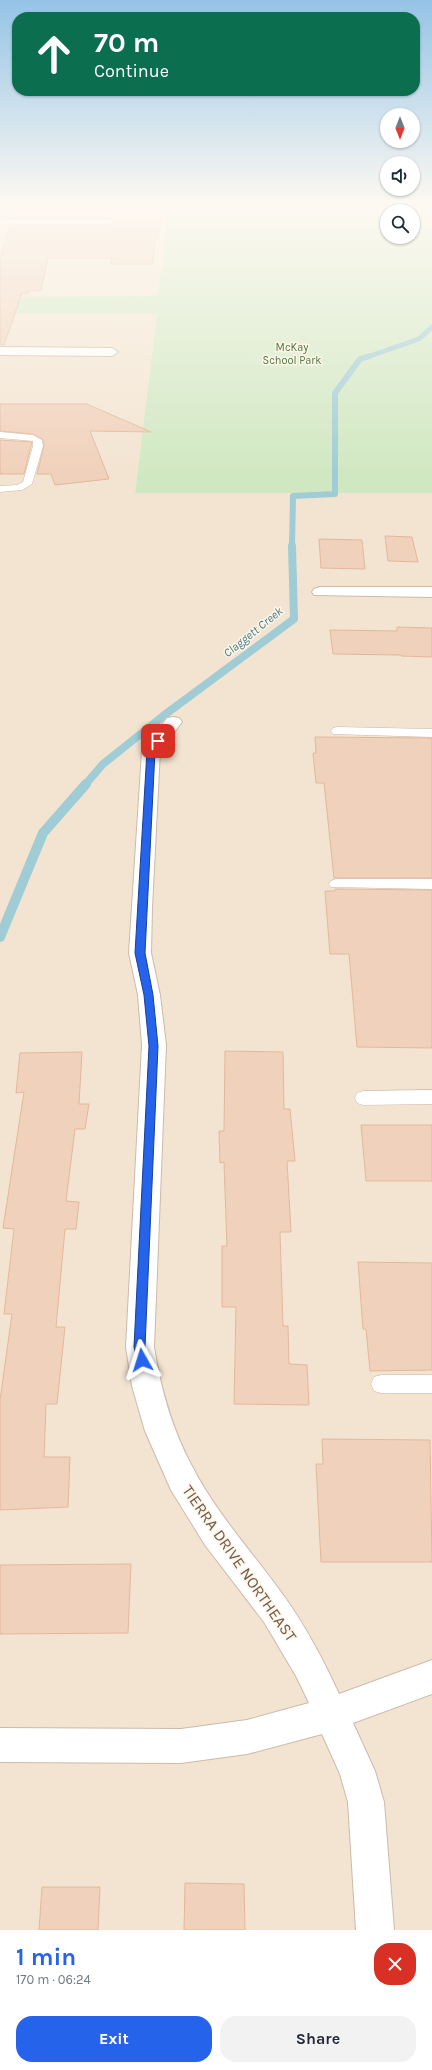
<!DOCTYPE html>
<meta charset="utf-8">
<style>
body{margin:0;font-family:Karla,sans-serif;background:#f2f2f3;color:#1f2937;height:100vh;display:flex;flex-direction:column;font-size:15px;white-space:nowrap}
*{box-sizing:border-box;margin:0}
p{font-size:13px;color:#747a83}
.icon{flex:none;width:22px;height:22px;fill:none;stroke:currentColor;stroke-width:2;stroke-linecap:round;stroke-linejoin:round}
.map{position:relative;height:1930px;overflow:hidden}
.sheet{display:flex;flex-direction:column;background:#fff;flex:1}
.sheet>*{flex:none}
.guide{position:absolute;left:12px;top:12px;width:408px;height:84px;border-radius:16px;box-shadow:0 1px 3px #0004;background:#0b6e4f;color:#fff;overflow:hidden}
.needle{width:26px;rotate:180deg}
.controls{position:absolute;left:380px;top:108px;display:grid;gap:8px}
.controls a{display:grid;place-items:center;width:40px;height:40px;border-radius:50%;background:#fff;box-shadow:0 1px 3px #0004;font-size:20px}
.pin{position:absolute;display:grid;place-items:center;width:34px;height:34px;color:#fff;margin:-17px;border-radius:8px;box-shadow:0 2px 6px #0006}
.me{position:absolute;width:44px;margin:-22px;rotate:354deg;stroke-linejoin:round;filter:drop-shadow(0 0 3px #0008)}
.turn{display:flex;align-items:center;gap:14px;height:84px;padding:0 16px;font-size:18px}
.turn .icon{width:52px;height:52px;stroke-width:2.5}
.turn b{display:block;font-size:28px;line-height:34px}
.round{display:grid;place-items:center;flex:none;width:42px;height:42px;border-radius:16px;background:#f2f2f3}
.summary{display:flex;align-items:center;justify-content:space-between;height:68px;padding:0 16px}
h1{font-size:24px;font-weight:700;line-height:30px;color:#2563eb}
.button{display:flex;gap:8px;margin-top:auto;padding:8px 16px}
.button a{flex:1;height:46px;border-radius:16px;background:#2563eb;color:#fff;font-size:16px;font-weight:700;line-height:46px;text-align:center}
.button a+a{background:#f2f2f3;color:#1f2937}
.map>svg:first-child{display:block}
.residential{fill:#f3e4d1}
.green{fill:#d0e8c2;fill-rule:evenodd}
.lines{fill:none;stroke-linecap:round;stroke-linejoin:round}
.stream-far3{stroke:#9fccd5;stroke-width:5}
.stream-far2{stroke:#9fccd5;stroke-width:6}
.stream-far1{stroke:#9fccd5;stroke-width:8}
.stream{stroke:#9fccd5;stroke-width:10}
.building{fill:#f0d1bb;stroke:#e2b89c}
.service-casing{stroke:#ccbaaa;stroke-width:1}
.minor-casing{stroke:#ccbaaa;stroke-width:2}
.service{fill:#fff;fill-rule:evenodd}
.minor{fill:#fff;fill-rule:evenodd}
.route{fill:#2563eb;stroke:#184099}
.labels{text-anchor:middle;stroke-width:3;stroke-linejoin:round;paint-order:stroke}
.far-park-label{font-size:11px;fill:#517842;stroke:#fef6e8}
.far-water-label{font-size:12px;font-style:italic;fill:#447985;stroke:#fef6e8}
.near-street-label{font-size:16px;fill:#72594a;stroke:#fef6e8}
</style>
<div class="map">
<svg width="432" height="1930" viewBox="0 0 432 1930">
<rect width="100%" height="100%" fill="#fbf2e3"/>
<g class="residential">
<polygon points="0,205 169,205 159,297 0,297"/>
<polygon points="157,313 135,493 432,493 432,1930 0,1930 0,314"/>
</g>
<path class="green" d="M169,205H432V493H135L157,313L0,314V297L158,296ZM387,211H413V237H387Z"/>
<g class="lines">
<polyline class="stream-far3" points="367,357 419,339 432,327"/>
<polyline class="stream-far2" points="292,547 293,496 335,494 335,393 360,359 370,356"/>
<polyline class="stream-far1" points="85,785 103,764 163,716 294,619 292,546"/>
<polyline class="stream" points="0,937 43,833 86,784"/>
</g>
<g class="building">
<polygon points="40,205 155,205 155,208 162,208 158,238 155,238 153,264 111,264 112,258 48,258 41,290 29,291 29,293 22,293 4,345 0,344 0,259 10,226 110,226 114,222 110,218 12,218 16,206"/>
<polygon points="0,404 87,404 151,432 90,431 109,479 55,485 51,474 37,474 44,446 43,440 33,434 0,431"/>
<polygon points="0,440 32,442 24,474 0,474"/>
<polygon points="385,536 412,537 418,562 388,561"/>
<polygon points="319,539 362,540 365,569 321,568"/>
<polygon points="397,627 432,628 432,657 401,656 400,655 333,654 330,630 397,631"/>
<polygon points="315,737 432,738 432,878 334,878 324,783 316,783 313,753 316,753"/>
<polygon points="335,889 432,890 432,1048 357,1047 349,954 330,954 325,891 335,891"/>
<polygon points="225,1051 283,1052 284,1109 290,1109 295,1161 287,1161 291,1232 280,1232 283,1326 288,1326 289,1364 307,1365 309,1405 234,1404 236,1307 222,1307 222,1246 227,1246 224,1162 220,1163 219,1131 224,1131"/>
<polygon points="82,1052 79,1104 89,1104 85,1129 75,1129 66,1201 79,1202 76,1229 65,1229 56,1327 65,1327 57,1404 46,1404 44,1457 70,1457 68,1507 0,1510 0,1400 12,1314 4,1314 14,1229 3,1228 24,1092 16,1093 20,1053"/>
<polygon points="361,1125 432,1125 432,1181 366,1181"/>
<polygon points="358,1262 432,1263 432,1370 370,1371 366,1329 363,1329"/>
<polygon points="322,1439 430,1440 432,1562 321,1562 316,1464 323,1464"/>
<polygon points="131,1564 128,1633 0,1634 0,1565"/>
<polygon points="185,1883 244,1884 245,1930 184,1930"/>
<polygon points="42,1887 100,1887 98,1930 39,1930"/>
</g>
<g class="lines">
<g class="service-casing">
<g id="service">
<polygon points="0,220 110,220 113,222 110,224 0,224"/>
<polygon points="0,432 33,435 42,440 43,446 32,484 22,490 0,492 0,486 17,485 23,482 33,446 33,441 0,438"/>
<polygon points="337,727 432,729 432,737 333,734 331,731 333,728"/>
<polygon points="336,879 432,879 432,889 331,887 329,884 331,881"/>
<polygon points="432,1090 432,1104 363,1105 357,1103 355,1098 357,1093 363,1091"/>
<polygon points="381,1375 432,1375 432,1393 381,1393 374,1391 371,1384 374,1377"/>
</g>
</g>
<g class="minor-casing">
<g id="minor">
<polygon points="0,347 112,348 118,352 112,356 0,355"/>
<polygon points="320,587 432,587 432,597 314,595 312,592 314,589"/>
<path d="M173,717L179,718L182,722L160,751L152,908L151,953L160,995L166,1045L154,1347C161,1390 172,1430 193,1468C218,1516 255,1555 286,1599C307,1629 324,1661 339,1694L432,1660V1694L353,1723L375,1771L384,1802L394,1930H356L348,1802L340,1774L322,1734L247,1754L181,1763L0,1762V1728L181,1729L247,1720L309,1703L296,1676L264,1622L205,1545L171,1490L145,1431L132,1386L126,1347L142,1045L138,995L129,953L142,751L167,718Z"/>
</g>
</g>
<use href="#service" class="service"/>
<use href="#minor" class="minor"/>
</g>
<linearGradient id="sky" x2="0" y2="1"><stop stop-color="#95c4e6"/><stop offset="0.43" stop-color="#fdf9f2"/><stop offset="1" stop-color="#fdf9f2" stop-opacity="0"/></linearGradient>
<rect width="432" height="475" fill="url(#sky)"/>
<polygon class="route" points="156,740 162,741 155,751 145,953 153,995 158,1046 145,1347 148,1360 146,1364 142,1366 138,1364 134,1347 149,1046 144,995 135,953 147,751"/>
<g class="labels">
<g class="far-park-label">
<text x="292" y="351">McKay<tspan x="292" dy="13">School Park</tspan></text>
</g>
<g class="far-water-label">
<text transform="translate(253 632) rotate(-39)" y="4">Claggett Creek</text>
</g>
<g class="near-street-label">
<text transform="translate(240 1563) rotate(55)" y="6">TIERRA DRIVE NORTHEAST</text>
</g>
</g>
</svg>
<div class="controls">
<a><svg class="needle" viewBox="-14 -14 28 28"><path d="M0-13l5 13h-10z" fill="#e53935"/><path d="M0 13l5-13h-10z" fill="#747a83"/></svg></a>
<a><svg class="icon" aria-label="sound" viewBox="0 0 24 24"><path d="M4 9h4l5-4v14l-5-4H4zM17 9q2 3 0 6"/></svg></a>
<a><svg class="icon" aria-label="search" viewBox="0 0 24 24"><circle cx="10" cy="10" r="6"/><path d="M15 15l6 6"/></svg></a>
</div>
<div class="pin" style="left:158px;top:741px;background:#d93025"><svg class="icon" aria-label="arrive" viewBox="0 0 24 24"><path d="M6 21V4h12l-3 4 3 4H6"/></svg></div>
<svg class="me" style="left:142px;top:1360px" viewBox="-20 -20 40 40"><path d="M0-17L14 15 0 8-14 15z" fill="#2563eb" stroke="#fff" stroke-width="4"/></svg>
<div class="guide">
<div class="turn"><svg class="icon" aria-label="ahead" viewBox="0 0 24 24"><path d="M12 20V5M6 11l6-6 6 6"/></svg><div><b>70 m</b>Continue</div></div>
</div>
</div>
<section class="sheet">
<div class="summary"><div><h1>1 min</h1><p>170 m · 06:24</p></div><a class="round" style="background:#d93025;color:#fff"><svg class="icon" aria-label="close" viewBox="0 0 24 24"><path d="M6 6l12 12M18 6L6 18"/></svg></a></div>
<div class="button"><a>Exit</a><a>Share</a></div>
</section>
